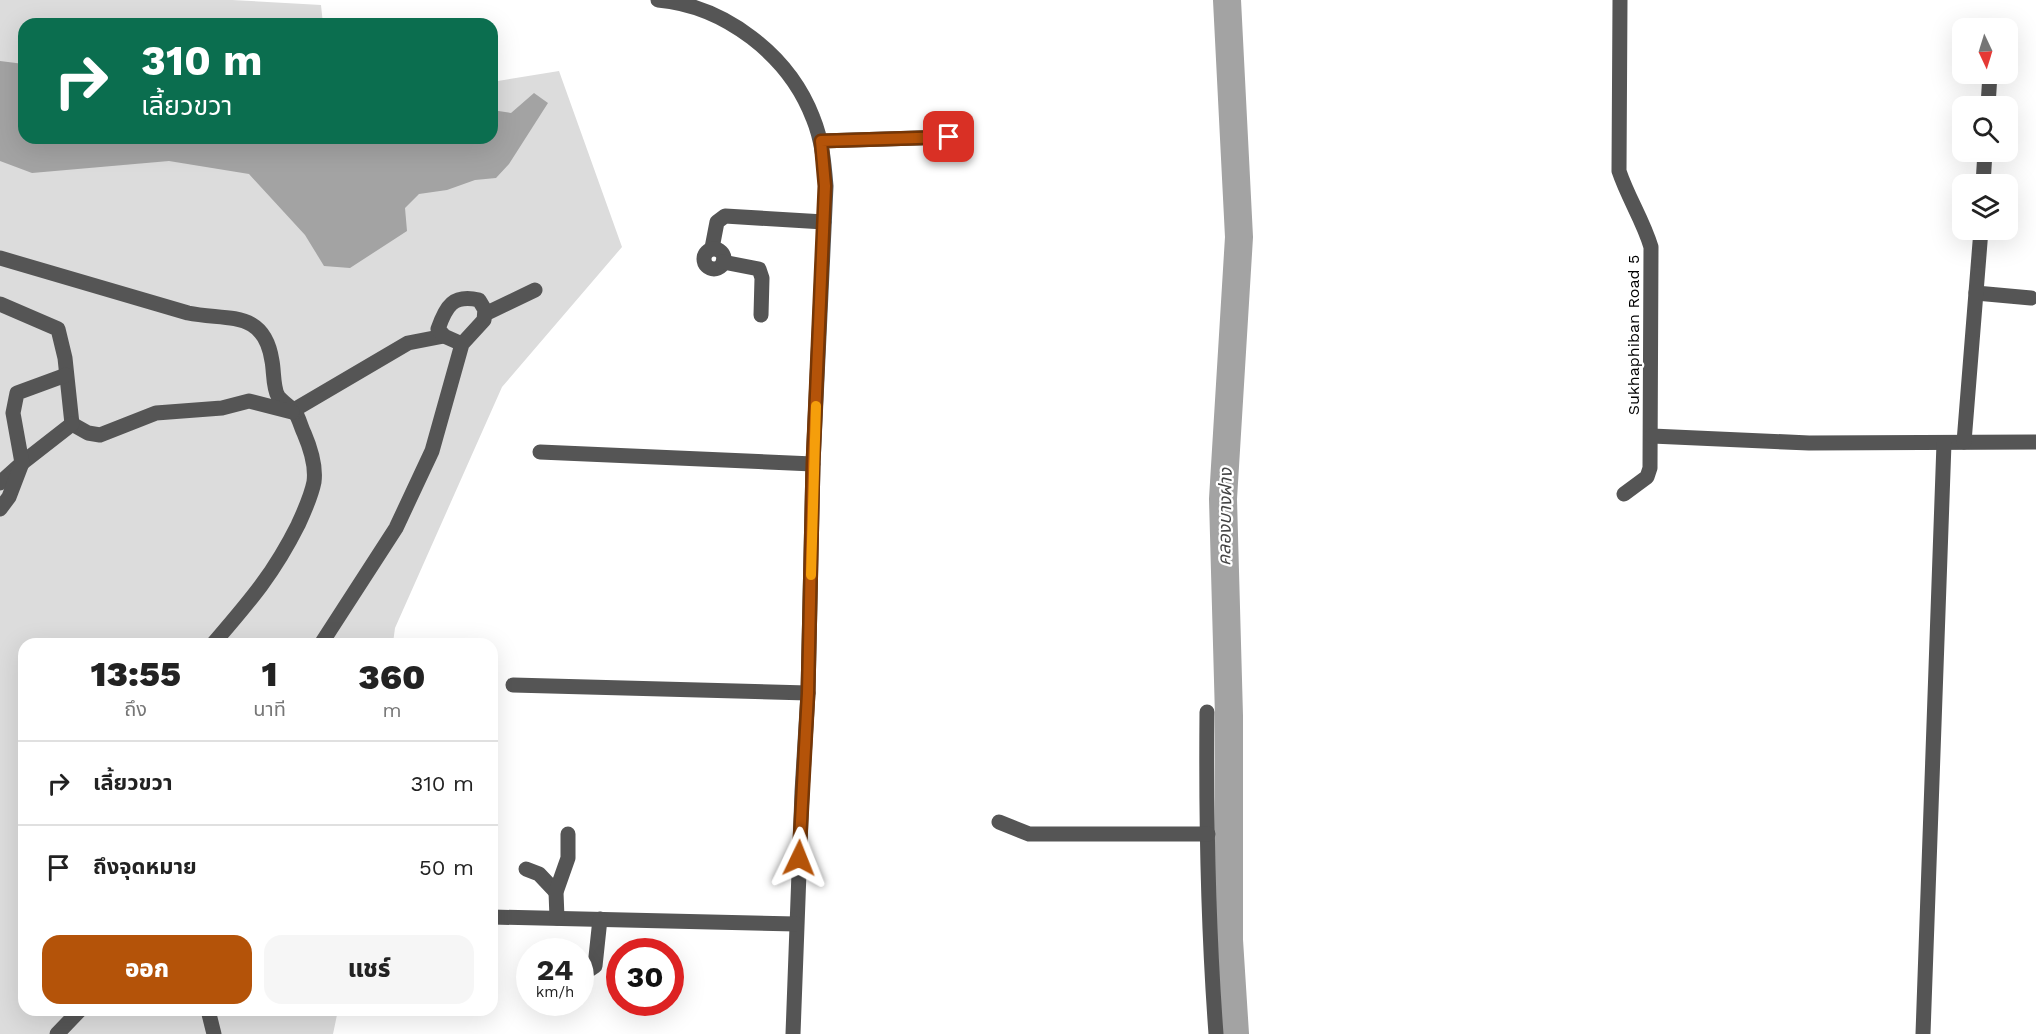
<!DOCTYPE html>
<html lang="th">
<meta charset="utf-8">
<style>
body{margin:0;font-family:"Work Sans","Noto Sans Thai",sans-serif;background:#f6f6f6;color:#222;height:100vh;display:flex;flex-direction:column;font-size:22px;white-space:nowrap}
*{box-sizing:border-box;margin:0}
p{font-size:20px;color:#767676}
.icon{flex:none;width:33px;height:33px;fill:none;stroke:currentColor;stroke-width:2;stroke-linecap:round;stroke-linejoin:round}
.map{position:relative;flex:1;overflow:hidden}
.side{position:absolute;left:18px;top:638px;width:480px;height:378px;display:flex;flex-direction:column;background:#fff;border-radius:18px;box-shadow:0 6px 24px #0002}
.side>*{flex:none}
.banner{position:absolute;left:18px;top:18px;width:480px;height:126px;border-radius:18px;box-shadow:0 6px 24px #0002;background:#0b6e4f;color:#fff;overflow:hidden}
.needle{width:39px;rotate:176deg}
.controls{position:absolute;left:1952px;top:18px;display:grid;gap:12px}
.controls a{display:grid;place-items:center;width:66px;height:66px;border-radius:12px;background:#fff;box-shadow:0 6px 24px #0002;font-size:30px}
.speed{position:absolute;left:516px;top:938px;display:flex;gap:12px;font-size:30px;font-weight:700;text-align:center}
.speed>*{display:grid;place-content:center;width:78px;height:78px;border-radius:50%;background:#fff;box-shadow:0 6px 24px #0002;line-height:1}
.speed small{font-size:15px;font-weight:400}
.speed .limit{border:9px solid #d22;background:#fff;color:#111}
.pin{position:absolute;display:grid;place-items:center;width:51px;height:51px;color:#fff;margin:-26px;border-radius:12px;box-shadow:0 3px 9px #0006}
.me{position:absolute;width:66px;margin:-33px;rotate:2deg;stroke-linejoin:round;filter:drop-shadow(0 0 4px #0008)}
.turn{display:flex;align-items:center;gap:21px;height:126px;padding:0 24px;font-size:27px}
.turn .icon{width:78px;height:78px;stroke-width:2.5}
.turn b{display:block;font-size:42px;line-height:51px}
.eta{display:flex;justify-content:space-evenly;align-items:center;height:102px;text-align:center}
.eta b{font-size:36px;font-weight:800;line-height:42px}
.primary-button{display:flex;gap:12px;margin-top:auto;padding:12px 24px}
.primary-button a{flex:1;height:69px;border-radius:18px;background:#b45309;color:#fff;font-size:24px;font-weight:800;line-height:69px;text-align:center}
.primary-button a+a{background:#f6f6f6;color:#222}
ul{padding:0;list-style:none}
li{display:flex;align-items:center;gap:18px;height:84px;padding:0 24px;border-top:2px solid #e0e0e0}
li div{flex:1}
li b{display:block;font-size:22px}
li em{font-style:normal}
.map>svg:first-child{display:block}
.green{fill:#dcdcdc}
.water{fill:#a3a3a3}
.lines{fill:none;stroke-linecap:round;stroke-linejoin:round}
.river{stroke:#a3a3a3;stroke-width:28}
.minor{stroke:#555;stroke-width:15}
.route-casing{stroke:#753606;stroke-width:15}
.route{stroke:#b45309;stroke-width:10}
.slow{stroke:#f59e0b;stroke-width:10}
.labels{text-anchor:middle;stroke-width:4.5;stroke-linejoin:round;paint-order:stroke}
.street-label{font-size:16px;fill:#000;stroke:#fff}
.water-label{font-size:18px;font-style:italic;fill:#444;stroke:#fff}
</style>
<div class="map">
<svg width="2036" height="1034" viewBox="0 0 2036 1034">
<rect width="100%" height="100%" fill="#fff"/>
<polygon class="green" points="0,0 232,0 321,5 323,24 24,24 24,138 492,138 492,82 559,71 622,247 502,387 395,628 393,643 24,644 24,1010 338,1010 333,1034 0,1034"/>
<polygon class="water" points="0,61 24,64 24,138 492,138 492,110 511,113 534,93 548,103 509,164 496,178 475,180 447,190 419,194 405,208 407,231 350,268 324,266 305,235 249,174 169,161 32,173 0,161"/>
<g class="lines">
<polyline class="river" points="1227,0 1239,237 1223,499 1229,716 1229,940 1235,1034"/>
<g class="minor">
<path d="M658,0C725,6 789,55 813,118C822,140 824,162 826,186L813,464L808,693L802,792L793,1034"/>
<path d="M1620,0L1619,171C1628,198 1643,220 1651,247L1650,468L1647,477L1624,494"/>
<polyline points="1988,106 1990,74"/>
<polyline points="821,141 949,137"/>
<polyline points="1983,184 1985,152"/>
<polyline points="712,248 717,222 725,216 824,222"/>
<circle cx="714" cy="259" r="10"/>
<path d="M0,258L188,313C228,321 264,309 272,361C274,371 273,388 278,396C283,403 290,406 295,412C299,418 301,427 304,433C310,447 316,467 314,482C311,497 304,512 298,525C273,575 249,602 213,644"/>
<polyline points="723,262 759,269 762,278 761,315"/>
<polyline points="1976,293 2031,298"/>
<polyline points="0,304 58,329 65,358 72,424"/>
<polyline points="485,314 535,290"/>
<polyline points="295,412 299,407 408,343 444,336"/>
<polyline points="72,424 88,433 100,435 156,413 222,408 249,401 292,412"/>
<polyline points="1652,436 1809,443 2036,442"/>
<polyline points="1964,442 1981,230"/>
<polyline points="540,452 813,464"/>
<polyline points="0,483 22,463 72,424"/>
<polyline points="0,509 9,497 22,463 13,413 17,393 66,375"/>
<path d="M321,644L396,528L432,451L462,344L484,320L485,310L479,300C453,294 446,306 438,329L444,336L462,344"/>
<polyline points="513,685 808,693"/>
<path d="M1207,712C1206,820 1208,927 1216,1034"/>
<polyline points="999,822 1029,834 1208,834"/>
<polyline points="526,869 539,874 556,892"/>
<polyline points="492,917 796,924"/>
<polyline points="557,918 556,892 568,858 568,834"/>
<polyline points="580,970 589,970 595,966 600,919"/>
<polyline points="208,1010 214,1034"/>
<polyline points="57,1034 80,1010"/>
<polyline points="1923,1034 1944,443"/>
</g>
</g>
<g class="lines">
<g class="route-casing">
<polyline id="route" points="799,858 808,693 813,464 825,186 821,141 949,137"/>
</g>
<use href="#route" class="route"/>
<polyline class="slow" points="811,575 816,406"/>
</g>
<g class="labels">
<g class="street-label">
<text transform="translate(1633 335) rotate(-90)" y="6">Sukhaphiban Road 5</text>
</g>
<g class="water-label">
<text transform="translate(1225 517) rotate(-89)" y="6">คลองบางฝาง</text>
</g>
</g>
</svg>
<div class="controls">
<a><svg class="needle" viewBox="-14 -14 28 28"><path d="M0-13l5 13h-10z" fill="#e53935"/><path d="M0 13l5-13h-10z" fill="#767676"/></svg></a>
<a><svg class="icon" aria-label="search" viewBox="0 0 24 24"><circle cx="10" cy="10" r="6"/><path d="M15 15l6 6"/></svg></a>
<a><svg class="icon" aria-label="layers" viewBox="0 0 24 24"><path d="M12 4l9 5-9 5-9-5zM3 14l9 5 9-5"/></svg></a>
</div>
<div class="speed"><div>24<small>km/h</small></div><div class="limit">30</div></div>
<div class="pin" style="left:949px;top:137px;background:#d93025"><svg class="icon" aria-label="arrive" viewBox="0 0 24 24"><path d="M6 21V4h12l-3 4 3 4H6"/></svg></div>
<svg class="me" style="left:799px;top:858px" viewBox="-20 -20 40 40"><path d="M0-17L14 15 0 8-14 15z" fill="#b45309" stroke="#fff" stroke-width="4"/></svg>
<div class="banner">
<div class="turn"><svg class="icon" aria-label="right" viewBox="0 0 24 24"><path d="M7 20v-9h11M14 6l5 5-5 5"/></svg><div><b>310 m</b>เลี้ยวขวา</div></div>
</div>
<section class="side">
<div class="eta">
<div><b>13:55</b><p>ถึง</p></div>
<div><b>1</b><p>นาที</p></div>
<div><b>360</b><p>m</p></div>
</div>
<ul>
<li><svg class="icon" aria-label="right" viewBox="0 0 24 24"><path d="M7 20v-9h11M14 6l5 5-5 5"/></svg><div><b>เลี้ยวขวา</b></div><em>310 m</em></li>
<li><svg class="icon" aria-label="arrive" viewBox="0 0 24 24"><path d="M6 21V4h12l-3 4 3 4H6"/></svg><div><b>ถึงจุดหมาย</b></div><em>50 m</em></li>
</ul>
<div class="primary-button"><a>ออก</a><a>แชร์</a></div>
</section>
</div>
